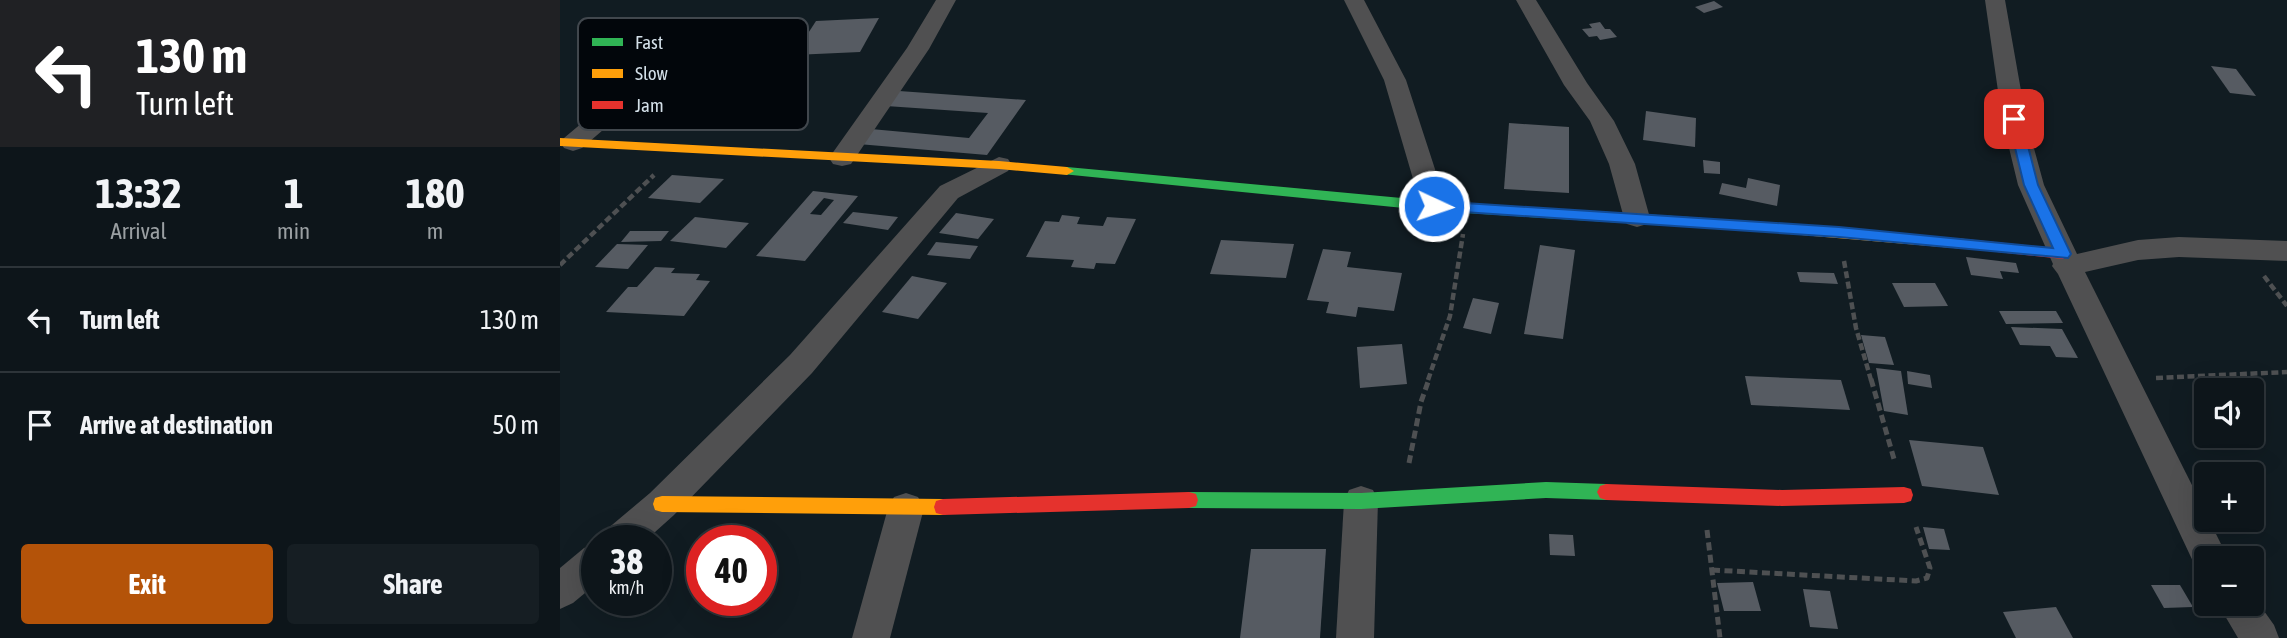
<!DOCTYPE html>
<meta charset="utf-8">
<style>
body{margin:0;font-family:"Asap Condensed",sans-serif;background:#161e23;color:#f1f3f6;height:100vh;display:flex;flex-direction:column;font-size:26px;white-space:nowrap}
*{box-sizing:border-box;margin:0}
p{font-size:23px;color:#9a9fa2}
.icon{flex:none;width:38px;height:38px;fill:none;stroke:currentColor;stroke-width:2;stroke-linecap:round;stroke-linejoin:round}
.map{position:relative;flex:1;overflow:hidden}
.side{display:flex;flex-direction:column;background:#0d151a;width:560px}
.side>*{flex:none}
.hud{background:#202124;color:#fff;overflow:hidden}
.fabs{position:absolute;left:1634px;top:378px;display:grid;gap:14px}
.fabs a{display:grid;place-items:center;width:70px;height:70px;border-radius:7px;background:#0d151a;box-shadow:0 7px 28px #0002,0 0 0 2px #2d3439;font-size:35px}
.speed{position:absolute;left:21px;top:525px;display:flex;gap:14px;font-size:35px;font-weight:700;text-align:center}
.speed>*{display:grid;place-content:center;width:91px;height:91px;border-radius:50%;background:#0d151a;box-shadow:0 7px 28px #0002,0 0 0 2px #2d3439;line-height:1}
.speed small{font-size:18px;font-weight:400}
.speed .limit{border:10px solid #d22;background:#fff;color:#111}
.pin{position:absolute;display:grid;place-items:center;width:60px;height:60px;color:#fff;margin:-30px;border-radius:14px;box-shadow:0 4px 10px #0006}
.me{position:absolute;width:77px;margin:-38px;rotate:93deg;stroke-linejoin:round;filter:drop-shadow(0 0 5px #0008)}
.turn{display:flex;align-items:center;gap:24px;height:147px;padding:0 21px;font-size:32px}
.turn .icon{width:91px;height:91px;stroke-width:2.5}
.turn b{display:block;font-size:49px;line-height:60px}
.eta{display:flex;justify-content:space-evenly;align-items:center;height:119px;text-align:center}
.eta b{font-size:42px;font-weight:700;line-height:49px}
.action{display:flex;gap:14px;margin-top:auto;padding:14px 21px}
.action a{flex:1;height:80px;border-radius:7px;background:#b45309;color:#fff;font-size:28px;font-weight:700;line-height:80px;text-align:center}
.action a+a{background:#161e23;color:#f1f3f6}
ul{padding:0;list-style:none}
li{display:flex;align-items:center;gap:21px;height:105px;padding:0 21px;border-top:2px solid #2d3439}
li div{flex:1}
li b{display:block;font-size:26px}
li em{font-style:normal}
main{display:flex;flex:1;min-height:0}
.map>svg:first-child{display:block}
.building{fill:#565b62;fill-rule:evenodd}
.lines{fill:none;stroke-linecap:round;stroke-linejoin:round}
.path-far1{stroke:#4e5052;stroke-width:4.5;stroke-dasharray:7 3.5;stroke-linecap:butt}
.path{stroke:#4e5052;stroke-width:5;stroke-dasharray:8 4.5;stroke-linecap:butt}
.street{fill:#505051;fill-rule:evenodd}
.fast{fill:#30b455;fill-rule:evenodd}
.slow{fill:#ff9f0a;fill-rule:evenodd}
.jam{fill:#e5322d;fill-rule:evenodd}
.route{fill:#1a73e8;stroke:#114b97;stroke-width:2}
.key{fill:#02060b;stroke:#41474d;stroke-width:2}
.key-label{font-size:19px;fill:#d3dfe8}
</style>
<main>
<section class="side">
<div class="hud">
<div class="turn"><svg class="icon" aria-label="left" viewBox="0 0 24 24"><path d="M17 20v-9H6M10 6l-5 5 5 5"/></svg><div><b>130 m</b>Turn left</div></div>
</div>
<div class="eta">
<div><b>13:32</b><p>Arrival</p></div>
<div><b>1</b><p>min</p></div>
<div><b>180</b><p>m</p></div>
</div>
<ul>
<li><svg class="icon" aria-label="left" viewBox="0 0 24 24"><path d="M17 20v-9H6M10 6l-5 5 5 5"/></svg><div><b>Turn left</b></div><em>130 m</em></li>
<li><svg class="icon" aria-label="arrive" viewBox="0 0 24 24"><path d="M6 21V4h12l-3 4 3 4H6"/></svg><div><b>Arrive at destination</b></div><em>50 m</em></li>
</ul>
<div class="action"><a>Exit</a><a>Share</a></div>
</section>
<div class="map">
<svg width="1727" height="638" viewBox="0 0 1727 638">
<rect width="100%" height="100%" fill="#111c22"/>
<g class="building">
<polygon points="1154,1 1163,7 1144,13 1135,7"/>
<polygon points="319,18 300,52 234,55 256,21"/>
<polygon points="1040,22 1045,29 1050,29 1057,37 1040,40 1037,36 1029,37 1022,29 1032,28 1029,24"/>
<polygon points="1651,66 1676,69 1696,96 1670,93"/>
<polygon points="339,91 466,100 427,155 298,144 311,129 409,138 428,113 326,106"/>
<polygon points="1086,111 1136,118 1135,147 1083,140"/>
<polygon points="949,123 1009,127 1009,193 944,189"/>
<polygon points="1143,160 1160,162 1160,174 1144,173"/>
<polygon points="112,175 164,179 140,203 88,198"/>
<polygon points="1188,178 1220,185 1217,206 1159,194 1162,183 1186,188"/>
<path d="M253,191L298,196L245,261L196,256ZM264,198L274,200L261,215L250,214Z"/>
<polygon points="293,212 338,217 328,230 283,223"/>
<polygon points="396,213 434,219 418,239 379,233"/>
<polygon points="502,215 520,217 517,224 543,226 547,217 576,219 555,264 536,263 534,269 511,267 514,260 466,257 485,221 499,222"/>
<polygon points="135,217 189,223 166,248 110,241"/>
<polygon points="70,231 109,231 101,241 61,242"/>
<polygon points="661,240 734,244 726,278 650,274"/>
<polygon points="376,242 418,246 410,259 367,255"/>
<polygon points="57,244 88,245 68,269 35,267"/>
<polygon points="980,245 1015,250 1003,339 964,334"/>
<polygon points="763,249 791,252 787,267 842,273 834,311 798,307 796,317 766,313 769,302 747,300"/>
<polygon points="1406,257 1456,263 1459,273 1440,271 1443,279 1411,275"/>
<polygon points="95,267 115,268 111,273 140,274 136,280 150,281 124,316 46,312 68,287 77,287"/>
<polygon points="1237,272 1274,273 1278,284 1240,282"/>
<polygon points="352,276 387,283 358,319 322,312"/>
<polygon points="1332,283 1375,283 1388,306 1344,307"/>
<polygon points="913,298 939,303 931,334 903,328"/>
<polygon points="1439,311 1496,311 1503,323 1446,324"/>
<polygon points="1451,327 1502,329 1518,358 1496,357 1490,346 1460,345"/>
<polygon points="1301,335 1325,337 1334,365 1309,363"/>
<polygon points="842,344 847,384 800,388 797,347"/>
<polygon points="1316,368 1341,371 1348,415 1324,411"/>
<polygon points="1347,371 1370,375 1372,388 1348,384"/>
<polygon points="1185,376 1281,380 1290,410 1191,405"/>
<polygon points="1349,440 1423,447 1439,495 1362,486"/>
<polygon points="1363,527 1384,529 1390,550 1369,549"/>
<polygon points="989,534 1013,535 1015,556 990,555"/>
<polygon points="691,549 766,549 760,638 680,638"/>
<polygon points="1193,582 1201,611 1164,611 1157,583"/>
<polygon points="1591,585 1620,585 1633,607 1604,608"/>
<polygon points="1243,589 1270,591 1278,629 1250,627"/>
<polygon points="1496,607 1513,638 1456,638 1443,612"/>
</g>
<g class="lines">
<g class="path-far1">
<polyline points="1284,261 1296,328 1311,380"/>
<polyline points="0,265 94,175"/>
<polyline points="1704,276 1727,306"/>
<polyline points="1596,378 1727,372"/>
<polyline points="868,380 890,316 903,234"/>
</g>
<g class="path">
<polyline points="1311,379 1334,459"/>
<polyline points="849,463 861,402 869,379"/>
<polyline points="1147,530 1160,638"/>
<polyline points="1152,570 1356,581 1367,578 1370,568 1356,527"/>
</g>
<g class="street">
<polygon points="376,0 396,0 369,49 291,164 282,166 273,164 269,158 347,48"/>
<polygon points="784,0 804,0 846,80 887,206 883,212 874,215 865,212 861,206 824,80"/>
<polygon points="956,0 976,0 1027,83 1054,121 1075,164 1090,218 1087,224 1077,227 1067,224 1064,218 1049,164 1030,121 1004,85"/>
<polygon points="1425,0 1445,0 1466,119 1484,185 1517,254 1578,240 1619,237 1727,241 1727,261 1619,257 1578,260 1525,272 1647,515 1647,520 1649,520 1668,558 1647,558 1647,573 1637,570 1498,274 1492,266 1493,264 1458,185 1442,119"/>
<polygon points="134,45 142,47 145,52 142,57 100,81 22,148 13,151 4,148 1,143 4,138 84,71"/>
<polygon points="439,157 448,159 452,165 448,171 398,198 252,373 114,515 85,541 41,541 46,530 90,493 230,355 380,186"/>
<polygon points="801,486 813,490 818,501 814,638 776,638 784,501 789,490"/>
<polygon points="346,493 358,497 364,508 330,638 292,638 328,508 334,497"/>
<polygon points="37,543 37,583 13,603 0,609 0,568 24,548"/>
<polygon points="1692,594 1714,625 1719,638 1678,638 1658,604 1692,604"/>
</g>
<g class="fast">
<polygon points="507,167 874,201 1130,217 1137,222 1130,227 874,211 502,174 500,171 502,168"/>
<polygon points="986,482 1046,484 1052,486 1055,492 1052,498 1046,500 986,498 801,509 629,508 622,506 620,500 622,494 629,492 801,493"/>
</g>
<g class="slow">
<polygon points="0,138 439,161 507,167 514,171 507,175 439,169 0,146"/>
<polygon points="1130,217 1405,239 1412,244 1405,249 1125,225 1123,222 1125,219"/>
<polygon points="102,496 383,499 390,501 392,507 390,513 383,515 102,512 95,510 93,504 95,498"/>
</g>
<g class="jam">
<polygon points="1405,239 1503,249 1510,254 1503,259 1400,248 1398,244 1400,240"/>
<polygon points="1046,484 1222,490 1344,487 1351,489 1353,495 1351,501 1344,503 1222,506 1046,500 1040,498 1037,492 1040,486"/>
<polygon points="629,492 636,494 638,500 636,506 629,508 383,515 376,513 374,507 376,501 383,499"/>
</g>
</g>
<polygon class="route" points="1454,115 1461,119 1478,185 1511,254 1508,258 1279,237 874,210 867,206 874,201 1279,227 1493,248 1464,185 1448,119"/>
<rect x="18" y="18" width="230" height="112" rx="10" class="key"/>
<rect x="32" y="38" width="31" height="8" fill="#30b455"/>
<rect x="32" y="69" width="31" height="9" fill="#ff9f0a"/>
<rect x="32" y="101" width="31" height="8" fill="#e5322d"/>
<g class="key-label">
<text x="75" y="49">Fast</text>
<text x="75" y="80">Slow</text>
<text x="75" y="112">Jam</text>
</g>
</svg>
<div class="fabs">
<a><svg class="icon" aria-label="sound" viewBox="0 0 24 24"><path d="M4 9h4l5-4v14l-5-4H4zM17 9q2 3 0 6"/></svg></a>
<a>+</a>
<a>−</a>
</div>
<div class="speed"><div>38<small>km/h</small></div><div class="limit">40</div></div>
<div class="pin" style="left:1454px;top:119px;background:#d93025"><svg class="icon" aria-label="arrive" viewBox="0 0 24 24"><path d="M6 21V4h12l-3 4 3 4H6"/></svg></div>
<svg class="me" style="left:874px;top:206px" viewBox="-20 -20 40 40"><circle r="17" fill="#1a73e8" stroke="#fff" stroke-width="3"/><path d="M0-11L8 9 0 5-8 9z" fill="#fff"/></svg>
</div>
</main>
